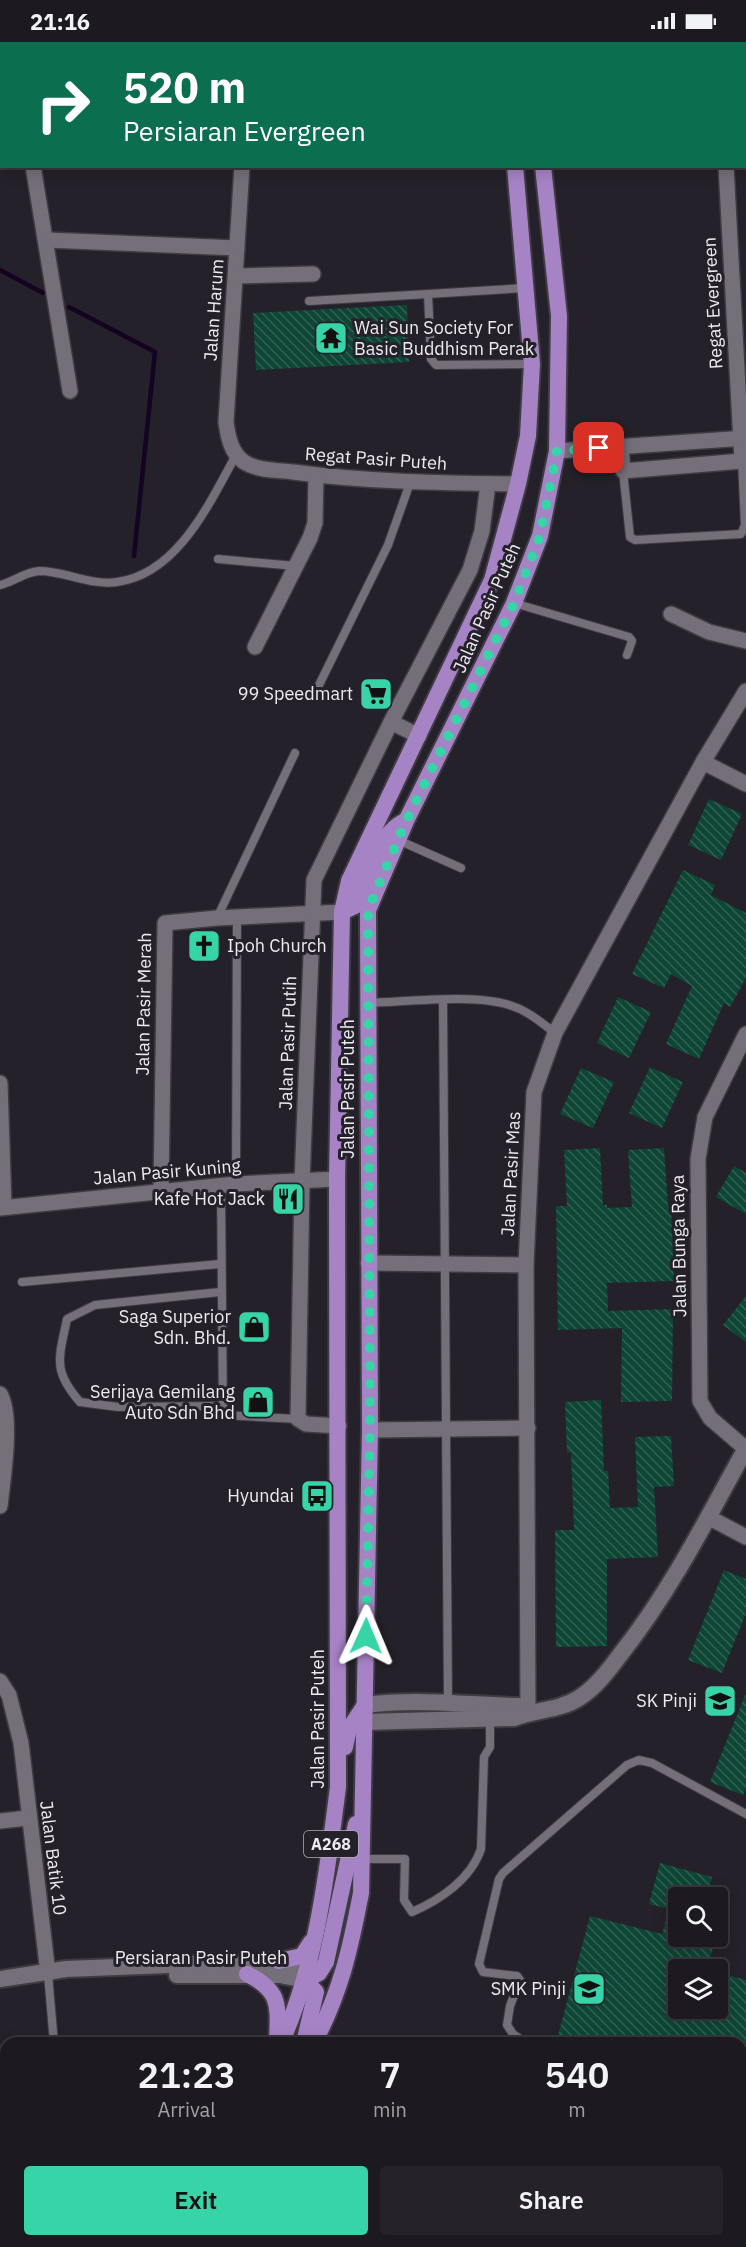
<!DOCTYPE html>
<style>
body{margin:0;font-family:"IBM Plex Sans",sans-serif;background:#252229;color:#f1f3f6;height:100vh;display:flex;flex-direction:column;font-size:22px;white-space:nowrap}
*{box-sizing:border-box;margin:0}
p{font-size:20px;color:#a0a0a5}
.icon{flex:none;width:33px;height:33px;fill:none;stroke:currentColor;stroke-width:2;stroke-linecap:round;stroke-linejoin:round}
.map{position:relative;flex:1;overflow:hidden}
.side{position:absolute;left:0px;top:1995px;width:747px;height:210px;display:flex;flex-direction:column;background:#1c1920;border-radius:18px 18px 0 0;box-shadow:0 3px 15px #0003,0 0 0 2px #3a383e}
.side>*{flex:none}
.hud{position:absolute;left:0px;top:0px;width:747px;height:126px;box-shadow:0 3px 15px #0003,0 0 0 2px #3a383e;background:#0b6e4f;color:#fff;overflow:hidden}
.buttons{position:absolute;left:668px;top:1845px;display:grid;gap:12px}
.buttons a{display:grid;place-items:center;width:60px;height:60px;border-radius:6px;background:#1c1920;box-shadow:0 3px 15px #0003,0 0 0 2px #3a383e;font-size:30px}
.pin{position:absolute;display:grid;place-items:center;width:51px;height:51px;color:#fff;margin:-26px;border-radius:12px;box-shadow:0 3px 9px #0006}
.me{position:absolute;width:66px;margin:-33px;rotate:1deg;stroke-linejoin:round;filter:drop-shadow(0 0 4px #0008)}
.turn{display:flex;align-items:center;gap:21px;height:126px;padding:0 24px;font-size:27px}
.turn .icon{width:78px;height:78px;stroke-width:2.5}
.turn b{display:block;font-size:42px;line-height:51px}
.eta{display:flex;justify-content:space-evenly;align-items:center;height:102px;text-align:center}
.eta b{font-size:36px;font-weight:600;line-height:42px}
.primary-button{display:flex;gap:12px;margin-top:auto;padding:12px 24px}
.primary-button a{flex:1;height:69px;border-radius:6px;background:#36d4a7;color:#111;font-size:24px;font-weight:600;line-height:69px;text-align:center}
.primary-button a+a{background:#252229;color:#f1f3f6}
.status{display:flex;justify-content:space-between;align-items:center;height:42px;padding:0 30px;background:#1c1920;direction:ltr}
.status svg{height:16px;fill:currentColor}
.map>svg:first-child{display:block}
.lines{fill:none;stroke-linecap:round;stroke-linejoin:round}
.stream{stroke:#140321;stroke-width:4.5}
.building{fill:url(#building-back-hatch)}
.service-casing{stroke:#3f3b43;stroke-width:10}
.minor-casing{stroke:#3f3b43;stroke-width:18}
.tertiary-casing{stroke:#3f3b43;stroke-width:20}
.secondary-casing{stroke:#3f3b43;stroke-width:20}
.primary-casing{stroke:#3f3b43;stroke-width:20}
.path{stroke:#726e76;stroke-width:3;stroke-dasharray:4.5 3;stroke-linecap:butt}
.service{stroke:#756f7a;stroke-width:8}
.minor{stroke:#756f7a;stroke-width:15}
.tertiary{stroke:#756f7a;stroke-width:16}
.secondary{stroke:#756f7a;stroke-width:16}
.primary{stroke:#a683c5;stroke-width:16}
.route{stroke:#36d4a7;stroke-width:10;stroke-dasharray:0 18}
.labels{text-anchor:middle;stroke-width:6;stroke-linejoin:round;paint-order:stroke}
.shield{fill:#25212a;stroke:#b1aeb5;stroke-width:1.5}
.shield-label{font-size:16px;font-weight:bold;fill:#edeaf1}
.street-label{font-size:18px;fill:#edeaf1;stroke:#25212a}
.poi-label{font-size:18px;fill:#edeaf1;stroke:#25212a;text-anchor:end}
</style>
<div class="status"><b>21:16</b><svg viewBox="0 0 49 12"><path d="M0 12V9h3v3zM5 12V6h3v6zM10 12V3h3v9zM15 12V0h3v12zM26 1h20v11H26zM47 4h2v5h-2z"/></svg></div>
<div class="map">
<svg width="746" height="2205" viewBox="0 0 746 2205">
<defs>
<pattern id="building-back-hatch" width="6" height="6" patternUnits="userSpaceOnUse" patternTransform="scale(1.5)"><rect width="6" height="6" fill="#0e4635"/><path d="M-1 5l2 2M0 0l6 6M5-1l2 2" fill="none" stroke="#316153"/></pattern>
</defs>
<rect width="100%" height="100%" fill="#25212a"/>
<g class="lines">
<g class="stream">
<polyline points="0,228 43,251"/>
<polyline points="69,265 155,310 134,514"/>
</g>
</g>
<g class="building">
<polygon points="407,263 409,320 256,328 253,271"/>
<polygon points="709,757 742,772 721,818 688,803"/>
<polygon points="683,828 715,843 711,853 746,871 746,936 730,965 724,961 699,1017 666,1002 692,944 671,932 664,946 632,932"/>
<polygon points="618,955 651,970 629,1016 597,1001"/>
<polygon points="650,1025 683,1040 662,1086 629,1071"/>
<polygon points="581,1026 614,1040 593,1086 560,1072"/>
<polygon points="600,1106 603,1163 607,1163 607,1166 632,1165 628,1108 664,1106 668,1164 671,1164 674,1239 607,1241 608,1269 673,1267 672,1359 621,1360 622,1286 558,1288 556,1164 567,1164 564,1108"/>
<polygon points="734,1124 746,1131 746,1172 716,1155"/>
<polygon points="746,1254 746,1300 723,1283"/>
<polygon points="601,1358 604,1429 608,1429 610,1466 638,1465 635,1395 671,1394 674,1444 654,1445 658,1515 607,1517 607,1604 556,1605 555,1488 574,1488 571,1410 567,1411 565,1360"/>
<polygon points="724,1528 746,1537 746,1571 722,1631 688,1618"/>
<polygon points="746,1651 746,1746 743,1753 710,1740"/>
<polygon points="660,1821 712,1835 707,1856 678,1856 678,1894 697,1894 715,1899 707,1928 678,1928 678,1966 717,1966 717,1930 746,1938 746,2001 556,2001 590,1874 662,1892 669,1867 649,1862"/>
</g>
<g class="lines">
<g class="service-casing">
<g id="service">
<polyline points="525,246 428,252 431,317 436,323 532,322"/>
<polyline points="309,259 428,252"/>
<polyline points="623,429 630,495 635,498 741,492 745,483 742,419"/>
<polyline points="218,517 296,524"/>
<path d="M0,543C13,540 25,530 39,529C65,529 91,544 117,540C178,532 210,460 236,413"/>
<polyline points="514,561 629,595 632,599 627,613"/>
<polyline points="319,643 388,503 410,441"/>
<polyline points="398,798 461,826"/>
<polyline points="217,876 295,711"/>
<polyline points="443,958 448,1660"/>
<path d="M368,961C407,960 476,951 512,964C528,969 542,981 555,991"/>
<polyline points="236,1142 237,875"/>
<polyline points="221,1144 223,1373 298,1377"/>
<polyline points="22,1240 220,1222"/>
<path d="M220,1250L95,1263L67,1277C59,1316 52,1328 80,1360L118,1365L222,1364"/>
<path d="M362,1817H405L404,1858L412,1870C440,1858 471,1837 481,1807L484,1715L490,1705V1677"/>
<polyline points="48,1932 54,2001"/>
<polyline points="526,2001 513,1992 507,1983 510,1964 520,1938 517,1934 483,1930 479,1922 499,1837 503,1831 627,1723 639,1718 652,1721 746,1772"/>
<polyline points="0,2018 6,2018"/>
<polyline points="741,2127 746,2129"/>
<polyline points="0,2162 6,2162"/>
<polyline points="741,2176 746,2180"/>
</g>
</g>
<g class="minor-casing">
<g id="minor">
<polyline points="9,0 10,2"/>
<polyline points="714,0 714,2"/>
<polyline points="250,2 250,0"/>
<polyline points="0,24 2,24"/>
<polyline points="33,124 70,349"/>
<path d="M242,124L226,380C228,395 231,411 244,420C258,429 278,428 293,430C368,440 443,441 518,442"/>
<polyline points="47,198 237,206"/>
<polyline points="236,234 313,232"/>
<polyline points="621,404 623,429 742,419 726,124"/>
<polyline points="557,409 746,396"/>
<polyline points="671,572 709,590 746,599"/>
<polyline points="255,605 310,496 315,481 316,433"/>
<polyline points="391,680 419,694"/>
<polyline points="703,720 746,742"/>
<polyline points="0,1041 4,1165"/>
<polyline points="161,1149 165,881 217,876 342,870"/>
<polyline points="0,1166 236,1142 337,1137"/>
<polyline points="368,1221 526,1223"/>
<path d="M0,1352C13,1373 3,1438 0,1464"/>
<polyline points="339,1384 306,1382 298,1377 302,1140 314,838 391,680 470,528 482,489 488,442"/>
<polyline points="370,1388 528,1386"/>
<polyline points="746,1407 710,1376 700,1359 698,1117 705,1075 746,992"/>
<polyline points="708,1475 746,1495"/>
<polyline points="0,1639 9,1653 21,1701 48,1932"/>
<polyline points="528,1670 526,1223 534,1050 555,991 703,720 746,649"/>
<polyline points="0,1779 28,1776"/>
<polyline points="0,2090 6,2089"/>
<polyline points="508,2199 517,2205"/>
<polyline points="654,2199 663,2205"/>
<polyline points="143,2205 146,2199"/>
<polyline points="234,2205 238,2199"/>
<polyline points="398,2205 400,2199"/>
</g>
</g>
<g class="tertiary-casing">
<g id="tertiary">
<polyline points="177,1933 280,1933 305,1938"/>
<path d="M0,1937L66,1927L266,1919C284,1919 295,1922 305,1938"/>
</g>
</g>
<g class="secondary-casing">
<g id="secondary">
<path d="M365,1663C415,1656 467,1663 518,1664L528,1670"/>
<path d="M365,1680L514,1676C536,1667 559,1669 579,1656C596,1645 608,1629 620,1613C670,1550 707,1477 746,1406"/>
</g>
</g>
<g class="primary-casing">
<g id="primary">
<polyline points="504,0 504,2"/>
<polyline points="532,0 532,2"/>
<path d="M342,870L357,863C367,836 377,792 405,779"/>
<polyline points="345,1705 349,1687 365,1663"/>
<polyline points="279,1919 302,1914 311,1900"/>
<path d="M247,1932C282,1949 278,1965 277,2000"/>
<polyline points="305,1938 319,1931 326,1920 356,1782"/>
<path d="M281,2001C317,1921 327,1831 338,1745L337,1137L342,870L349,839L492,538L518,442L528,394L532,322L515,124"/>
<polyline points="304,2001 316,1950 305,1938"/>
<path d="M314,2001C341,1949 350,1908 361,1851L370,1388L368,868L406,779L514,561L540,494L557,409L559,274L543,124"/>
<polyline points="167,2205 170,2199"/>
<polyline points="208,2205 211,2199"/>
</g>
</g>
<polyline class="path" points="315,2205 318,2199"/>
<use href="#service" class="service"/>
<use href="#minor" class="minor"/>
<use href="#tertiary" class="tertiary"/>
<use href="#secondary" class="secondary"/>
<use href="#primary" class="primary"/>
</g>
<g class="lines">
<polyline class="route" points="366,1594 370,1388 368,868 406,779 514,561 540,494 557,409 599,406"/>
</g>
<defs>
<g id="temple-square" transform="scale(1.725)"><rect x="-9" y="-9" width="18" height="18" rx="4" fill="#36d4a7" stroke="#25212a"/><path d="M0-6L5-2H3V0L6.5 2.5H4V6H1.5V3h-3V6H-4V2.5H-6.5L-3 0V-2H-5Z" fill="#111"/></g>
<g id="supermarket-square" transform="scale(1.725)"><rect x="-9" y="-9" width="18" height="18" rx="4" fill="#36d4a7" stroke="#25212a"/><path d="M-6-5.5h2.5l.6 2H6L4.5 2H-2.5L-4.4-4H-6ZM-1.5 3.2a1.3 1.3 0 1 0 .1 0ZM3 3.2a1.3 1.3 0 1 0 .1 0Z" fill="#111"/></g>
<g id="church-square" transform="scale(1.725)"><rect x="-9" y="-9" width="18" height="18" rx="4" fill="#36d4a7" stroke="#25212a"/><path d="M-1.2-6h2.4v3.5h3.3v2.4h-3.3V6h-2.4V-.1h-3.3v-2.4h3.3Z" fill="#111"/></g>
<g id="restaurant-square" transform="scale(1.725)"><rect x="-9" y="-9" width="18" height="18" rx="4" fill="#36d4a7" stroke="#25212a"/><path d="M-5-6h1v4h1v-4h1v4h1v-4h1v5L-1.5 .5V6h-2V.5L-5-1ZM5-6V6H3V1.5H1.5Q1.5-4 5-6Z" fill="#111"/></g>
<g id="shop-square" transform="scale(1.725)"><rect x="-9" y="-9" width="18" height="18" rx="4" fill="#36d4a7" stroke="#25212a"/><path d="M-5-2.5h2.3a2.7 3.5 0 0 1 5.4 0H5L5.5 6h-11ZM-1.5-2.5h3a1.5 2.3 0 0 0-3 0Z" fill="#111"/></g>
<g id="bus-square" transform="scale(1.725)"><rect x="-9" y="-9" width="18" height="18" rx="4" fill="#36d4a7" stroke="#25212a"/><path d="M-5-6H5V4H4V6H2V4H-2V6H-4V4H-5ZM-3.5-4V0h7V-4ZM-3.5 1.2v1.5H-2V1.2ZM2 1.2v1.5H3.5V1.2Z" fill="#111"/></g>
<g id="school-square" transform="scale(1.725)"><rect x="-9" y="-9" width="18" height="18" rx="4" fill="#36d4a7" stroke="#25212a"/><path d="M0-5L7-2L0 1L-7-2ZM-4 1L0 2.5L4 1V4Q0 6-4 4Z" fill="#111"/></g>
</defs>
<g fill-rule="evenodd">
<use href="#temple-square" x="331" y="296"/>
<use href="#supermarket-square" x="376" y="652"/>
<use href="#church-square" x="204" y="904"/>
<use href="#restaurant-square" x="288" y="1157"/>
<use href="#shop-square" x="254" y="1285"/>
<use href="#shop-square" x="258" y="1360"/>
<use href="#bus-square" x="317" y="1454"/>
<use href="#school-square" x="720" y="1659"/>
<use href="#school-square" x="589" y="1947"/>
</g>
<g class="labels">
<rect class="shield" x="304" y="1789" width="54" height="26" rx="4.5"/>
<g class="shield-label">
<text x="331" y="1808">A268</text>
</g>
<g class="street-label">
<text transform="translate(713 261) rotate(-93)" y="6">Regat Evergreen</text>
<text transform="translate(214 268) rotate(-86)" y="6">Jalan Harum</text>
<text transform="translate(376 417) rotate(4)" y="6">Regat Pasir Puteh</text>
<text transform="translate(487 566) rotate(-66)" y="6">Jalan Pasir Puteh</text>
<text transform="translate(144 962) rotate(-89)" y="6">Jalan Pasir Merah</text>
<text transform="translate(288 1001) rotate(-88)" y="6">Jalan Pasir Putih</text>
<text transform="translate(348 1047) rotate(-90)" y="6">Jalan Pasir Puteh</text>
<text transform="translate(167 1130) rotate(-5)" y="6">Jalan Pasir Kuning</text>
<text transform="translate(511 1132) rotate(-87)" y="6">Jalan Pasir Mas</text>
<text transform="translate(679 1204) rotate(-91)" y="6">Jalan Bunga Raya</text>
<text transform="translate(318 1677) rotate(-90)" y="6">Jalan Pasir Puteh</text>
<text transform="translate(53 1816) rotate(83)" y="6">Jalan Batik 10</text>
<text x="201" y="1922">Persiaran Pasir Puteh</text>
</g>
<g class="poi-label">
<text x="354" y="292" text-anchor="start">Wai Sun Society For<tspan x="354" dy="21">Basic Buddhism Perak</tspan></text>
<text x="353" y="658">99 Speedmart</text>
<text x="227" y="910" text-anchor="start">Ipoh Church</text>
<text x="265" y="1163">Kafe Hot Jack</text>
<text x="231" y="1281">Saga Superior<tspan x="231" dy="21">Sdn. Bhd.</tspan></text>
<text x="235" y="1356">Serijaya Gemilang<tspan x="235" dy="21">Auto Sdn Bhd</tspan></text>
<text x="294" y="1460">Hyundai</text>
<text x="697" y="1665">SK Pinji</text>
<text x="566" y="1953">SMK Pinji</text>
</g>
</g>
</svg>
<div class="buttons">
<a><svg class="icon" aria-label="search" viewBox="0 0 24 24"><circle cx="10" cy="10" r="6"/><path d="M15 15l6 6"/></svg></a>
<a><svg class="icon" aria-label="layers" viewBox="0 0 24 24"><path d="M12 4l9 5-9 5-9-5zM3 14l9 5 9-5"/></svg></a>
</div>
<div class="pin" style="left:599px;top:406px;background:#d93025"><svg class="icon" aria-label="arrive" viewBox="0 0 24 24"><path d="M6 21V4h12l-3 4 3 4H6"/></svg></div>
<svg class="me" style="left:366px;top:1594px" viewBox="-20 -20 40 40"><path d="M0-17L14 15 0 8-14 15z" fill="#36d4a7" stroke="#fff" stroke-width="4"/></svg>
<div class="hud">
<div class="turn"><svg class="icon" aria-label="right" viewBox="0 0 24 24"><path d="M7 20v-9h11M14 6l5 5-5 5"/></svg><div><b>520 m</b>Persiaran Evergreen</div></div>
</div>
<section class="side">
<div class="eta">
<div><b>21:23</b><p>Arrival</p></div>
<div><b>7</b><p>min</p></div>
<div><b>540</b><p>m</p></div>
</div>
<div class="primary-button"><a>Exit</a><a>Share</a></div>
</section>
</div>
